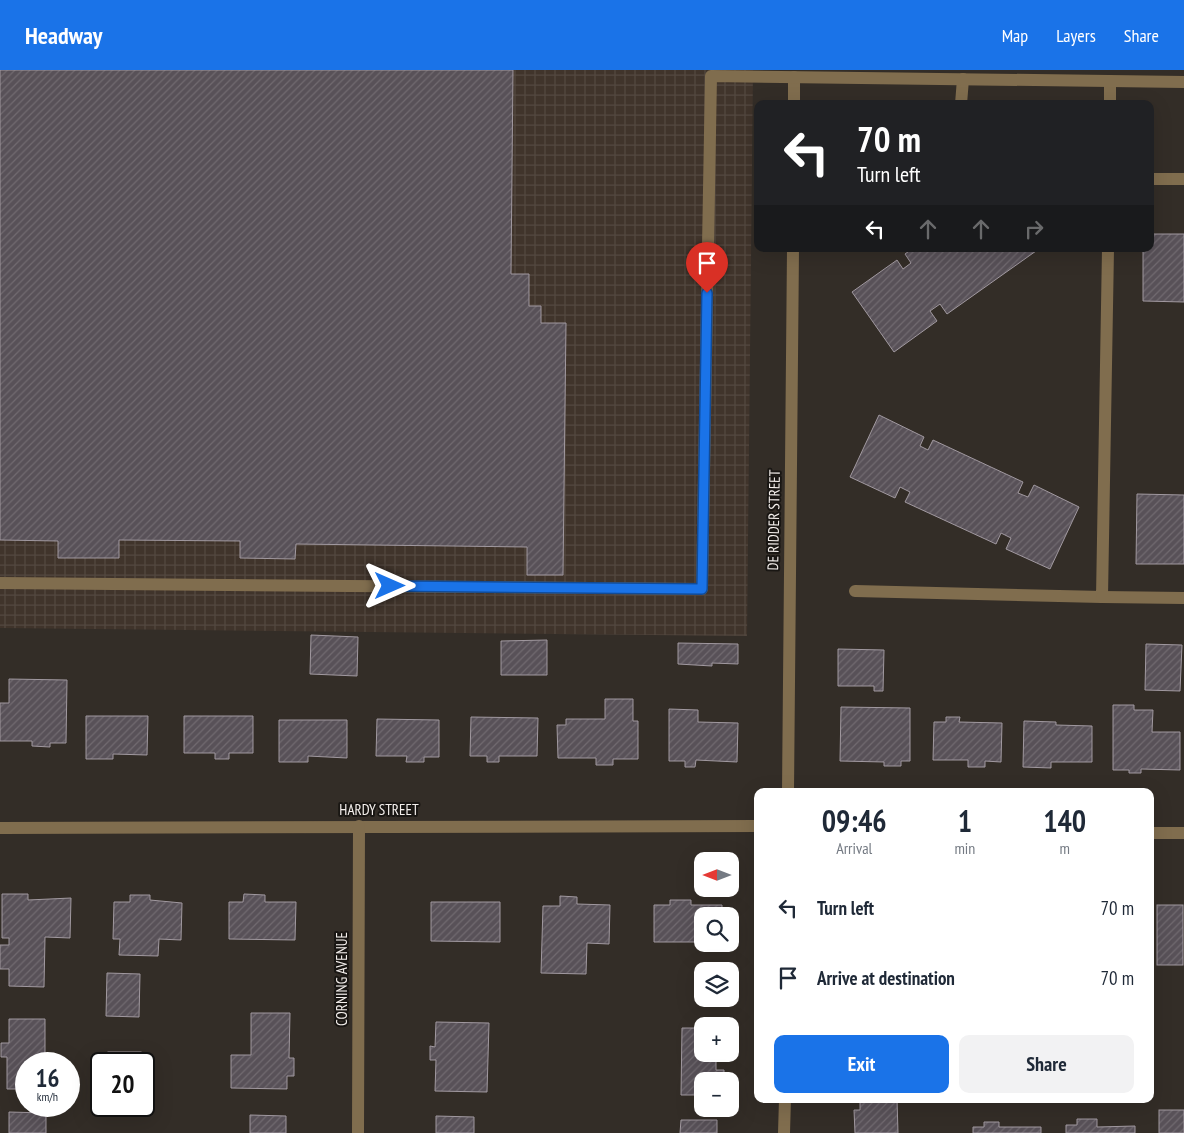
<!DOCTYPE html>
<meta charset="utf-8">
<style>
body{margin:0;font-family:"PT Sans Narrow",sans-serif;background:#f2f2f3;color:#1f2937;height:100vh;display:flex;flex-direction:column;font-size:19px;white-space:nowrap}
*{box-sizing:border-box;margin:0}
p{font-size:16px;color:#747a83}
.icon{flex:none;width:28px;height:28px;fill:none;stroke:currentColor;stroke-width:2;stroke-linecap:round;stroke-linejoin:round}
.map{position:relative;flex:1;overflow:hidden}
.sheet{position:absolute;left:754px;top:718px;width:400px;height:315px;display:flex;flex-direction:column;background:#fff;border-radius:10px;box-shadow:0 5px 20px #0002}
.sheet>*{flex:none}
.guide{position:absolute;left:754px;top:30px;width:400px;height:152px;border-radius:10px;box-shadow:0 5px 20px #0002;background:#202124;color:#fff;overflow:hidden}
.needle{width:32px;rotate:270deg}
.controls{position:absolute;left:694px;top:782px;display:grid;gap:10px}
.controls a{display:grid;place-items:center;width:45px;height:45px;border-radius:10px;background:#fff;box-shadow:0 5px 20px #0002;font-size:25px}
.speed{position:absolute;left:15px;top:982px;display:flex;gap:10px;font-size:25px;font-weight:700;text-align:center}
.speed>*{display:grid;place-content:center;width:65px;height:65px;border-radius:50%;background:#fff;box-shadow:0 5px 20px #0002;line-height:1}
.speed small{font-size:12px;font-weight:400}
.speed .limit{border:2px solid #111;border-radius:8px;background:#fff;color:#111}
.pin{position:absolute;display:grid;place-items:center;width:42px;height:42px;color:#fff;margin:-51px -21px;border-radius:50% 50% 50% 0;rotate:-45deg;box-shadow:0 0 5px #0007}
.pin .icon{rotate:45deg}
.me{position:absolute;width:55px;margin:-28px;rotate:90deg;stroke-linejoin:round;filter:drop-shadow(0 0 4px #0008)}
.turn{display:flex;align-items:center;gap:18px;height:105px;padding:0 20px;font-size:22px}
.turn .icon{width:65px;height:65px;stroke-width:2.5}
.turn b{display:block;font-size:35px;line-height:42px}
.lanes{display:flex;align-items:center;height:48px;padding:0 20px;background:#0003;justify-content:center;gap:25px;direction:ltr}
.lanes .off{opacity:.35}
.eta{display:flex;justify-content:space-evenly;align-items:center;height:85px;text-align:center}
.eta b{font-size:30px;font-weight:700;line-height:35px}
.button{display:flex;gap:10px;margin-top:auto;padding:10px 20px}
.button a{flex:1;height:58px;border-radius:10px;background:#1a73e8;color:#fff;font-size:20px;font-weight:700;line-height:58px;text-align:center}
.button a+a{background:#f2f2f3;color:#1f2937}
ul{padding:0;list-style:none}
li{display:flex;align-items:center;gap:15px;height:70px;padding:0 20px}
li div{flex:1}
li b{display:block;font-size:19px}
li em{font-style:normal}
header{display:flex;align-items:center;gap:30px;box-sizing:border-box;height:70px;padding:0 25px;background:#1a73e8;color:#fff}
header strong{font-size:24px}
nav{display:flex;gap:28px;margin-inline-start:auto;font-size:18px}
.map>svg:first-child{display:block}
.industrial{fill:url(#industrial-grid)}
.building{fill:url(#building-hatch);stroke:#a199a0}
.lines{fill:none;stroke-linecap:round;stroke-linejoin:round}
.minor{stroke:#806d4e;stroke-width:12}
.route-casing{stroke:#114b97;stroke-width:12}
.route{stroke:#1a73e8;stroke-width:9}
.labels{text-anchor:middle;stroke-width:4;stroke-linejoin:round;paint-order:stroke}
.street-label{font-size:15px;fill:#f5f0ed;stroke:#191613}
</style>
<header>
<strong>Headway</strong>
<nav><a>Map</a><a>Layers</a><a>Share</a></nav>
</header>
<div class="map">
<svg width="1184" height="1063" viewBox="0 0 1184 1063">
<defs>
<pattern id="industrial-grid" width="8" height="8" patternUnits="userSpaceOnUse" patternTransform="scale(1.25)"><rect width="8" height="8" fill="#40342b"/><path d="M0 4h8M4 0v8" fill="none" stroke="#534840"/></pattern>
<pattern id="building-hatch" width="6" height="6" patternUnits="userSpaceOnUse" patternTransform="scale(1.25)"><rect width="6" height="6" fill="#585158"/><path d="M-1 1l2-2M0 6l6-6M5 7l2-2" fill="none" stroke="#716a70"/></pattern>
</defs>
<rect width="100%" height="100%" fill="#332d27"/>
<polygon class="industrial" points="0,0 753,0 747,566 0,558"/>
<g class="building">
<polygon points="0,0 513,0 511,204 529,204 529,236 541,236 541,253 566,253 563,505 527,505 527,477 296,474 295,489 240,488 240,471 119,470 119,488 58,488 58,471 0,470"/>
<polygon points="1150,164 1184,164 1184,232 1143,231 1143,179 1150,179"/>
<polygon points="912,179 1034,179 1036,181 947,244 940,234 930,241 937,251 894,282 852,222 897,190 903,199 911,193 905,184"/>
<polygon points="879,345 924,367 920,376 928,380 933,370 1023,412 1018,423 1028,427 1034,415 1079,437 1050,499 1006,479 1011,468 1001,463 996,474 905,432 910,422 900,417 895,428 850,407"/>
<polygon points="1137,424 1184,425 1184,494 1136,494"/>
<polygon points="311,565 358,567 357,606 310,604"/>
<polygon points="547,570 547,605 501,605 501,571"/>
<polygon points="678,573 738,574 738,594 712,593 712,596 678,594"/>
<polygon points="1146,574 1182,575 1180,621 1145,620"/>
<polygon points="838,579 884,580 883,621 874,621 874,616 838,616"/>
<polygon points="9,609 67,610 66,673 50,673 50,677 32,676 32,671 0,671 0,633 9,633"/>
<polygon points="605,629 633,629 633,651 638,651 638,689 613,689 613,695 596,695 596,688 558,688 557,655 566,655 566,649 605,649"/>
<polygon points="1113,635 1134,635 1134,640 1153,640 1152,662 1180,662 1180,700 1141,699 1141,703 1129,703 1129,700 1113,700"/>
<polygon points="841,637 910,638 910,691 901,691 901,696 884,696 884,692 840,691"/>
<polygon points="669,639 698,640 698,652 738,653 737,692 696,690 695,697 685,697 685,691 669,691"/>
<polygon points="86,646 148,646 147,685 113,684 113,689 86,689"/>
<polygon points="184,646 253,646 253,683 229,683 229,689 215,689 215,683 184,683"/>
<polygon points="471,647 538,648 537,686 499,686 499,692 487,692 487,686 470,686"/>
<polygon points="946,647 960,647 959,652 1002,653 1001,692 985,691 985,697 968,697 968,690 933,690 934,652 946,652"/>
<polygon points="377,649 439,650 439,687 424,687 424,692 406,692 407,686 376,686"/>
<polygon points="279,650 347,650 347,688 308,686 308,692 279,692"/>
<polygon points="1024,651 1056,652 1056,655 1092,656 1092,692 1051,692 1051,698 1023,697"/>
<polygon points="2,824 28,824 28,830 71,828 70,868 45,867 44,917 9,916 9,899 0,899 0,875 9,875 9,868 2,868"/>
<polygon points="244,824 265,825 265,832 296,832 295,870 229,869 229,832 243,832"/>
<polygon points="130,825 150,825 150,830 182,833 181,870 159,869 158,886 119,885 120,869 113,869 114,832 130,832"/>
<polygon points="560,826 577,827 577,834 610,835 609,874 587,873 586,904 541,903 543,836 560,836"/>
<polygon points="670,830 691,830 691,835 722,835 722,846 702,846 702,872 654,872 654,835 670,835"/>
<polygon points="431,832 500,832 500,872 431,871"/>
<rect x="1157" y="835" width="26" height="60"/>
<polygon points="107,903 140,904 139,947 106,946"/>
<polygon points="251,943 290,943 289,988 294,988 294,1006 287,1006 287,1019 231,1018 231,985 251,985"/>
<polygon points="9,949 45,949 45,994 26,994 26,1019 7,1019 7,987 1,987 1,973 9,973"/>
<polygon points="436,952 489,953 487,1022 435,1021 436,990 430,990 430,976 435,977"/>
<polygon points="682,958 702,958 702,984 716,984 716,1000 724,1000 724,1011 702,1011 702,1025 681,1025"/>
<rect x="108" y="982" width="33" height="12"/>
<polygon points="860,1029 897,1029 898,1063 855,1063 854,1040 860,1040"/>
<rect x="1159" y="1040" width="25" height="23"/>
<polygon points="9,1042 46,1043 46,1063 9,1063"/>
<polygon points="250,1045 286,1046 286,1063 250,1063"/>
<polygon points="436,1046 474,1047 474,1063 436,1063"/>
<polygon points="1077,1049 1097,1049 1097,1057 1135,1056 1135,1063 1066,1063 1066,1055 1077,1055"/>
<polygon points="681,1050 717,1050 717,1063 680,1063"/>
<polygon points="984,1052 999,1052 999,1057 1041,1057 1041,1063 973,1063 973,1057 984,1057"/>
</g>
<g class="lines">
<g class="minor">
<polyline points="794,34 794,7"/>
<polyline points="961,34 963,9"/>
<polyline points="1110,34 1110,11"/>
<polyline points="1150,109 1184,109"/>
<polyline points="0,513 702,519 711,6 1184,12"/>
<polyline points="855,521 1102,527 1108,179"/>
<polyline points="1102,527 1184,528"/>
<polyline points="788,721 793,179"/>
<polyline points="0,758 758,756"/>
<polyline points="1150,763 1184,763"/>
<polyline points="358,1063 359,756"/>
<polyline points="784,1063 785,1029"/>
</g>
</g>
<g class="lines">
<g class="route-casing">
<polyline id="route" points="390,516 702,519 707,223"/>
</g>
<use href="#route" class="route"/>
</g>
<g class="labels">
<g class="street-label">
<text transform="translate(774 450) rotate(-89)" y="5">DE RIDDER STREET</text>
<text x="379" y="745">HARDY STREET</text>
<text transform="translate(342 909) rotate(-90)" y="5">CORNING AVENUE</text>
</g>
</g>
</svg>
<div class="controls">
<a><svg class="needle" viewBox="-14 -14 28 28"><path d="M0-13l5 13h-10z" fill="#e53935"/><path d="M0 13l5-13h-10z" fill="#747a83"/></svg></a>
<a><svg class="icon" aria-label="search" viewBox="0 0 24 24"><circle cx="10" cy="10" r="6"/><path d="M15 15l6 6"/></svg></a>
<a><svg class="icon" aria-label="layers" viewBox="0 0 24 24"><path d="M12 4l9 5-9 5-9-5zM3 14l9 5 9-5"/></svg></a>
<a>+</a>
<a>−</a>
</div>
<div class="speed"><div>16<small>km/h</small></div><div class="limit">20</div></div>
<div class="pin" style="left:707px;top:223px;background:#d93025"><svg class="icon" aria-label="arrive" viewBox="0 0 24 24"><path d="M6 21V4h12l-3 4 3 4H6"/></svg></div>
<svg class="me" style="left:390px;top:516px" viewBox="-20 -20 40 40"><path d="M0-17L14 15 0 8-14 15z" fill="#1a73e8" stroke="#fff" stroke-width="4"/></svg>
<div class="guide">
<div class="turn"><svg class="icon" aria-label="left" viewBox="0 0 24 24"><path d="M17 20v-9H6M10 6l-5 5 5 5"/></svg><div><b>70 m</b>Turn left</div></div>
<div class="lanes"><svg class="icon" aria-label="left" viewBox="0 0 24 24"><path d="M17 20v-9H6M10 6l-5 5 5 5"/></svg><svg class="icon off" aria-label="ahead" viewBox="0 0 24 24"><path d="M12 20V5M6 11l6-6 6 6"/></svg><svg class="icon off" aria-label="ahead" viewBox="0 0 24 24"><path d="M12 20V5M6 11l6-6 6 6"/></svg><svg class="icon off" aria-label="right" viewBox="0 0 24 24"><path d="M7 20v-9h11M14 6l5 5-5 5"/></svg></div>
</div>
<section class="sheet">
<div class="eta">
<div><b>09:46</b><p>Arrival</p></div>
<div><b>1</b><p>min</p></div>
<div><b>140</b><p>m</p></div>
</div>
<ul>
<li><svg class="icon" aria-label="left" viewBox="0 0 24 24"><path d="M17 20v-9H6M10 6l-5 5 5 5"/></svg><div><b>Turn left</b></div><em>70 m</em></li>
<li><svg class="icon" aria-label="arrive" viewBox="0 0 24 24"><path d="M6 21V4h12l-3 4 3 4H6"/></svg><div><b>Arrive at destination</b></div><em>70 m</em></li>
</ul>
<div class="button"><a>Exit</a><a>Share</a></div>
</section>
</div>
